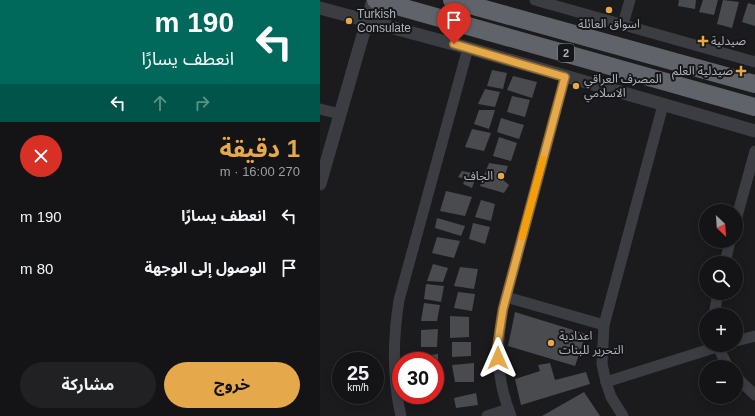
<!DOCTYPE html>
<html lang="ar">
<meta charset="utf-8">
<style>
body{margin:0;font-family:Helvetica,"Noto Sans Arabic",sans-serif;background:#212123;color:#f1f3f6;direction:rtl;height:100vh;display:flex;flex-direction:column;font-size:15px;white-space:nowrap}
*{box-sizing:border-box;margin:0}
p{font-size:13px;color:#9d9ea1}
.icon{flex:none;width:22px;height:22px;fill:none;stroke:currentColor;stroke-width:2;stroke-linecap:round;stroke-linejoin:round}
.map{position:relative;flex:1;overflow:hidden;direction:ltr}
.details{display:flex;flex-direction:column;background:#141416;width:320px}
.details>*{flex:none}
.banner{background:#00695c;color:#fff;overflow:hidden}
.needle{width:26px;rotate:155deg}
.tools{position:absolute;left:379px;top:204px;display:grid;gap:8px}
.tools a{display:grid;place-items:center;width:44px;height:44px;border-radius:50%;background:#141416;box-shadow:0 2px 10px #0003,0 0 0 1px #333335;font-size:20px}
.speed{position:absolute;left:12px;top:352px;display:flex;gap:8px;font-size:20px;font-weight:700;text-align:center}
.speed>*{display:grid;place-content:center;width:52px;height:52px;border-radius:50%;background:#141416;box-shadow:0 2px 10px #0003,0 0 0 1px #333335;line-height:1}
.speed small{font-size:10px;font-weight:400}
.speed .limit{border:6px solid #d22;background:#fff;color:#111}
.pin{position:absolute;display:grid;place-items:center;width:34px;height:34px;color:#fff;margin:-41px -17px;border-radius:50% 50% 50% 0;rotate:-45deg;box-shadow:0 0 4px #0007}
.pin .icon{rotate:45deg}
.me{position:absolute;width:44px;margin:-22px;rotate:0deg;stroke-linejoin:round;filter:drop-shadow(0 0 3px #0008)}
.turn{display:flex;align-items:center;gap:14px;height:84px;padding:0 20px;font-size:18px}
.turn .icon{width:52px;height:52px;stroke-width:2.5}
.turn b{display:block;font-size:28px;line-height:34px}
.lanes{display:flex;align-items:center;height:38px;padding:0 20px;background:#0003;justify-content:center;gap:20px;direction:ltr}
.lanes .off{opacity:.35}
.round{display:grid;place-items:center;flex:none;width:42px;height:42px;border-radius:21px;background:#212123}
.head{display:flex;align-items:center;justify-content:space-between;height:68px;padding:0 20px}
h1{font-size:24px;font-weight:700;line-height:30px;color:#e5a94b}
.primary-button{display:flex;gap:8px;margin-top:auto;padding:8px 20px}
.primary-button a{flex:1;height:46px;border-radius:24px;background:#e5a94b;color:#111;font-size:16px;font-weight:700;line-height:46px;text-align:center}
.primary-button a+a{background:#212123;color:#f1f3f6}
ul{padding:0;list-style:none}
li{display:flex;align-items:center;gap:12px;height:52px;padding:0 20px}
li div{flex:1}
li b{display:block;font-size:15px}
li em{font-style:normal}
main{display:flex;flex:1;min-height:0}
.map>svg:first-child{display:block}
.building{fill:#4a4b4f}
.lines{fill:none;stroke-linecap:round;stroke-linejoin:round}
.minor{stroke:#3c3d42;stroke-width:11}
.tertiary{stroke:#3c3d42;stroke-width:13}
.trunk{stroke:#60646a;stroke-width:18}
.route-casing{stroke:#956e31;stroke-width:10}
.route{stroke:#e5a94b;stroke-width:7}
.slow{stroke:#f59e0b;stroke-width:7}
.poi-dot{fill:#e5a94b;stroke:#161618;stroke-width:1.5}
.labels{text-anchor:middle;stroke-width:4;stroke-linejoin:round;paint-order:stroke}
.shield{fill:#161618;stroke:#81848a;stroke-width:1}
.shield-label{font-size:11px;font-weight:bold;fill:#afb3bb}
.poi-label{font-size:12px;fill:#afb3bb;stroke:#161618;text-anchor:start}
</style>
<main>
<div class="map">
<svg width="435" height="416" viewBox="0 0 435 416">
<rect width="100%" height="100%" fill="#1b1b1d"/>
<g class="building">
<polygon points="359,0 376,0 375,9 358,6"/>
<polygon points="383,0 398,0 394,15 379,12"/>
<polygon points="403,0 419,2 412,28 397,24"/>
<polygon points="428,3 435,5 435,26 422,22"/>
<polygon points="172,70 187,73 183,89 167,86"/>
<polygon points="193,76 217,82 212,98 187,90"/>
<polygon points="165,89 180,92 175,107 158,104"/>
<polygon points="192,96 210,100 205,117 187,112"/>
<polygon points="159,110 175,110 169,129 154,124"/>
<polygon points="181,118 204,125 199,139 177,132"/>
<polygon points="152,129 171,133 164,151 145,147"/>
<polygon points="179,137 197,143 191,161 173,156"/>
<polygon points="169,163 188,166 183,180 189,185 184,193 160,186"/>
<polygon points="142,171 157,174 152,188 143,184 145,179 138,177"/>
<polygon points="126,191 152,197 145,216 120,211"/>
<polygon points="161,200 175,204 171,221 155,217"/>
<polygon points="117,218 145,226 141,236 115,228"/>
<polygon points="153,223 170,227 165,244 149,239"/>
<polygon points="117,237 140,241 134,258 112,253"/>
<polygon points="113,264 128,268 123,282 107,281"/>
<polygon points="140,267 158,269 154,289 134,286"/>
<polygon points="106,284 124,286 121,302 104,299"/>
<polygon points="138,292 155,294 152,311 134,308"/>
<polygon points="104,303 120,305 117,321 101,321"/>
<polygon points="195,312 266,334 255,366 188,346"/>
<polygon points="130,316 149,317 149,337 130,338"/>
<polygon points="118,329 117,347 101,347 101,330"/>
<polygon points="132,342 151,342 151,356 132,357"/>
<polygon points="118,354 118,370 115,370 115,361 104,361 104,356"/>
<polygon points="154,363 154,382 135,382 132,365"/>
<polygon points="230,363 235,380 266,372 270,384 201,405 195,379 220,371 218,365"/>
<polygon points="264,392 280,416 222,416"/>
<polygon points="156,393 158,405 136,408 134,398"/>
</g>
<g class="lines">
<g class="minor">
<polyline points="215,0 435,62"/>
<polyline points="303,24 310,0"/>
<polyline points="0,109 20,114"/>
<polyline points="416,220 435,151"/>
<polyline points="405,263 410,241"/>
<polyline points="186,297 284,325"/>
<polyline points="394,315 398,293"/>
<polyline points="416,341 435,336"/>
<polyline points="397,345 408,367"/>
<polyline points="416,377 435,395"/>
<polyline points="286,382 403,345"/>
<path d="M81,416C72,378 73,338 79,300L148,48"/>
<polyline points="167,416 188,409"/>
<path d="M191,416C176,379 176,347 183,309L245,77"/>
<polyline points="303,416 291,397 286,382 282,364 284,325 343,105"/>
</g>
<g class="tertiary">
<polyline points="0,8 148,48 435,131"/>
<polyline points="0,184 53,0"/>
</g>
<g class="trunk">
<polyline points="56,0 435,107"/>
<polyline points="132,0 435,84"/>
</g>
</g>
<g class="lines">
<g class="route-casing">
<polyline id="route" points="134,44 245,77 183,309 177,347 178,358"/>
</g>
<use href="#route" class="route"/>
<polyline class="slow" points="202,237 223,159"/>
</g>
<g class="poi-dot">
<circle cx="289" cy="10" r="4"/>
<circle cx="29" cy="21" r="4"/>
<path d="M381 35h4v4h4v4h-4v4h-4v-4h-4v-4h4z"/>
<path d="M419 65h4v4h4v4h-4v4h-4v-4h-4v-4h4z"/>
<circle cx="256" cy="86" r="4"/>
<circle cx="181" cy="176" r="4"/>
<circle cx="231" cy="343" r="4"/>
</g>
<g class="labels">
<rect class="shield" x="238" y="44" width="16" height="18" rx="3"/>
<g class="shield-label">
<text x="246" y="57">2</text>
</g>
<g class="poi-label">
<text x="37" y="18">Turkish<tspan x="37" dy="14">Consulate</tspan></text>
<text x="289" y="28" text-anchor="middle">اسواق العائلة</text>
<text x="391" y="45">صيدلية</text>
<text x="413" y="75" text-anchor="end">صيدلية العلم</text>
<text x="264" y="83">المصرف العراقي<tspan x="264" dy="14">الاسلامي</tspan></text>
<text x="173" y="180" text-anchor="end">الجاف</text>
<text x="239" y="340">اعدادية<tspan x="239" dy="14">التحرير للبنات</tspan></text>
</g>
</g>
</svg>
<div class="tools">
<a><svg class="needle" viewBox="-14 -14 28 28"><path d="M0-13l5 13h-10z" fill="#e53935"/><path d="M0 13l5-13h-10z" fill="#9d9ea1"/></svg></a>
<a><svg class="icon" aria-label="search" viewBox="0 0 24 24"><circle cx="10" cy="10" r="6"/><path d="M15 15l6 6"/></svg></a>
<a>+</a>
<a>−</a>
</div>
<div class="speed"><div>25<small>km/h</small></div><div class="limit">30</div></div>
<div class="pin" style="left:134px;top:44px;background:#d93025"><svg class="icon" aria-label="arrive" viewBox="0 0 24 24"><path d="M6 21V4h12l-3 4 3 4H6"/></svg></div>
<svg class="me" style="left:178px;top:358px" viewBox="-20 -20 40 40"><path d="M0-17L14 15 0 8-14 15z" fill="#e5a94b" stroke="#fff" stroke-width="4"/></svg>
</div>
<section class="details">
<div class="banner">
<div class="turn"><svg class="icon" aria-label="left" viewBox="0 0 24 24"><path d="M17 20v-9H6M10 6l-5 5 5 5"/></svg><div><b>190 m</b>انعطف يسارًا</div></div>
<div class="lanes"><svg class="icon" aria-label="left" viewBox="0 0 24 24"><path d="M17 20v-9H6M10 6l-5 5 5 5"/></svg><svg class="icon off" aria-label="ahead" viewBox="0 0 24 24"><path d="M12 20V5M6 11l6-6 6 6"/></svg><svg class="icon off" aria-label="right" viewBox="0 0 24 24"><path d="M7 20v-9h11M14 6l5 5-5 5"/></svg></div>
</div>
<div class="head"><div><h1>1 دقيقة</h1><p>270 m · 16:00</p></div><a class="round" style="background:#d93025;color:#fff"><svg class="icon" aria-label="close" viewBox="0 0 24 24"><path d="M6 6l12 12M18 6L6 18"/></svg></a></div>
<ul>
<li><svg class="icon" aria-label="left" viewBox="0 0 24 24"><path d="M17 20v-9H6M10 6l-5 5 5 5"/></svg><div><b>انعطف يسارًا</b></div><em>190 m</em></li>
<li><svg class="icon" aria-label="arrive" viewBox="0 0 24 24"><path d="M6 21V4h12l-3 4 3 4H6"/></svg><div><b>الوصول إلى الوجهة</b></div><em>80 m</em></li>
</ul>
<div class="primary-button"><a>خروج</a><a>مشاركة</a></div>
</section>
</main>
